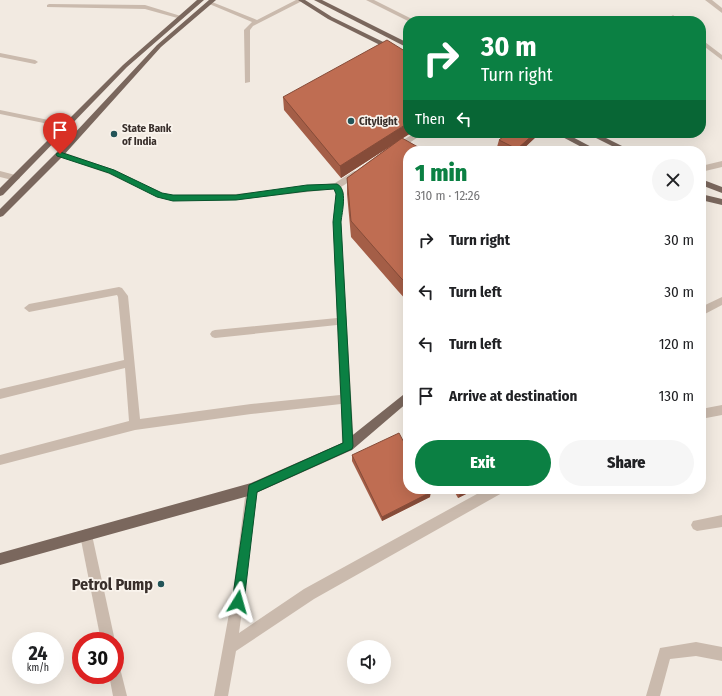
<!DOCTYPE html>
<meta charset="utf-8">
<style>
body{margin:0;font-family:"Fira Sans Condensed",sans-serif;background:#f6f6f6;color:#202124;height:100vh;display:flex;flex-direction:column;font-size:15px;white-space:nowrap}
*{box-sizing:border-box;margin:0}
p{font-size:13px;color:#757577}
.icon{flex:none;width:22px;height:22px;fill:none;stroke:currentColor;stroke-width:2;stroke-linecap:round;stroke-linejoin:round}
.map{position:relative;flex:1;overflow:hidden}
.panel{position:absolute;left:403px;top:146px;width:303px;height:348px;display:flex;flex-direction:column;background:#fff;border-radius:16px;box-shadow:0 4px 16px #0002}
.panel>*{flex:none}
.guide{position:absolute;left:403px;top:16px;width:303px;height:122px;border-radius:16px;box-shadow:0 4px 16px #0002;background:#0b8043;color:#fff;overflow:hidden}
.controls{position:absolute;left:347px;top:640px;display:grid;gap:8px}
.controls a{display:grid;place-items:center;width:44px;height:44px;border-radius:50%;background:#fff;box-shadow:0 4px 16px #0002;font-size:20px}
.speed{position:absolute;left:12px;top:632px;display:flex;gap:8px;font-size:20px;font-weight:700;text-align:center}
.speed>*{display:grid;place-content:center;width:52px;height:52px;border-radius:50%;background:#fff;box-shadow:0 4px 16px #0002;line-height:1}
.speed small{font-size:10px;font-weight:400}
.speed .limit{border:6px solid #d22;background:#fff;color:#111}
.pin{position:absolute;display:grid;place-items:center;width:34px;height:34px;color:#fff;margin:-41px -17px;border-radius:50% 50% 50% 0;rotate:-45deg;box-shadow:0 0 4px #0007}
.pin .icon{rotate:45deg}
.me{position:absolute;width:44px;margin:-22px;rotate:8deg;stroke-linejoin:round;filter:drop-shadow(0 0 3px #0008)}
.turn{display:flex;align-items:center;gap:14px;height:84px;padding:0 12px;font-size:18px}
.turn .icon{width:52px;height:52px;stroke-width:2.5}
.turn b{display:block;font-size:28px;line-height:34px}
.then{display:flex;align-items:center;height:38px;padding:0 12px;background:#0003;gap:8px;font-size:15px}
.round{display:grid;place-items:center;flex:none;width:42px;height:42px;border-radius:21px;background:#f6f6f6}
.summary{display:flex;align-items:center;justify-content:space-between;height:68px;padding:0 12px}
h1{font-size:24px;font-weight:800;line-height:30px;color:#0b8043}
.cta{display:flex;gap:8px;margin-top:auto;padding:8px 12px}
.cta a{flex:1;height:46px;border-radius:24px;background:#0b8043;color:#fff;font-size:16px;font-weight:800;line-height:46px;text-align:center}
.cta a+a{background:#f6f6f6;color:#202124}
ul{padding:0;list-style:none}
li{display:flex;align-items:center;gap:12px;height:52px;padding:0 12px}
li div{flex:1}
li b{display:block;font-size:15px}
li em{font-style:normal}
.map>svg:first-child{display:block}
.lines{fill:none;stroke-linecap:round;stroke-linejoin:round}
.minor{fill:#cabaad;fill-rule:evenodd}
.major{fill:#7a675d;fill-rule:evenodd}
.wall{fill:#a45e47}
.shaded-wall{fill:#864c39}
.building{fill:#bf6d52;stroke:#864c39}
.route{fill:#0b8043;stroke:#07532c}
.poi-dot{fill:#235458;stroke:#faf4ed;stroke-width:1.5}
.labels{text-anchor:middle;stroke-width:3.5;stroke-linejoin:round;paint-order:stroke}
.far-poi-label{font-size:11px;font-weight:bold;fill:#392f2b;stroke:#faf4ed;text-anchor:start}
.near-poi-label{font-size:16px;font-weight:bold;fill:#392f2b;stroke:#faf4ed;text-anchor:end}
</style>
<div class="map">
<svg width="722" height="696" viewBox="0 0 722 696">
<rect width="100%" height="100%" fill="#f2eae1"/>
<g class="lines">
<g class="minor">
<polygon points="296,0 304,0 253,26 250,30 250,82 245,83 244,30 252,22 207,3 212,2 257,20"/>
<polygon points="366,0 374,0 416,21 408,21"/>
<polygon points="705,0 712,0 722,8 722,13"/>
<polygon points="49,4 145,5 184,17 181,19 145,9 47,7 47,5"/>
<polygon points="673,15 681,21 674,21 670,17"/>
<polygon points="701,39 722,55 722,60 701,44"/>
<polygon points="0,53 35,60 38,62 35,64 0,57"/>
<polygon points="0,110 68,124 72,126 68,128 0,114"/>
<polygon points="415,133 424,133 399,150 393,150 393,146"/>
<polygon points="60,151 115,170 162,193 173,195 236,194 335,183 354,171 360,171 360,175 341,187 344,193 341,222 354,446 352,450 348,451 344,450 342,446 341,404 251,414 135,430 0,465 0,455 129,421 125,368 0,399 0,389 124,360 118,297 117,295 29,312 24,308 29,304 119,287 122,288 128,296 140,419 251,404 340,395 337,325 215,338 212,337 210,334 212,331 215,330 337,318 333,222 336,193 334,189 236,200 173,201 157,197 109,174 57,156 56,154"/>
<polygon points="722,161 722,167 701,172 701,166"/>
<polygon points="0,171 19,176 20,178 16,181 0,177"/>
<polygon points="722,297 722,305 701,316 701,307"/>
<polygon points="722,405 722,415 701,419 701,409"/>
<polygon points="252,483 256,485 258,489 239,633 304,589 486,489 504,489 502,493 314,599 236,651 228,696 214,696 233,592 246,489 248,485"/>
<polygon points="722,515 722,527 697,531 693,529 691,525 693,521"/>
<polygon points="86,529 90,531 92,535 115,641 101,641 80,535 82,531"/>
<polygon points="696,642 722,647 722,661 696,656 670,659 660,696 646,696 660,648"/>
<polygon points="115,666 120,668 127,696 113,696 109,675 115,675"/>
</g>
<g class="major">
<polygon points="197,0 204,0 127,67 3,195 0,196 0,188 123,65"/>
<polygon points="209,0 216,0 161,47 63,156 3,216 0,217 0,209 57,152 157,45"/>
<polygon points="298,0 305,0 332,17 408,54 408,59 328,19"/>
<polygon points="314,0 322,0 408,43 408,48"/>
<polygon points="555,133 565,133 599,151 589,151"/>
<polygon points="586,133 596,133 632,151 622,151"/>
<polygon points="701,179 722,187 722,193 701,185"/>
<polygon points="701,194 722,199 722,205 701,200"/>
<polygon points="408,391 408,402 352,450 252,495 0,565 0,553 251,483 344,442"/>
</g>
</g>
<g class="wall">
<polygon points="283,97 408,133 411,133 402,138 408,151 408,302 398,291 351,237 347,194 347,178 392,145 341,178 284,110"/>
<polygon points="508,133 540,133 521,151 506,151 497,147 499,140"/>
<polygon points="352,455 430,497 382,521 352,461"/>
<polygon points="453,489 476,489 458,498"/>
</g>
<g class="shaded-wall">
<polygon points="408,123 408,133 411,133 341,178 340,166"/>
<polygon points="535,133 540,133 521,151 517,151 517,149"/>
<polygon points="466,489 476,489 458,498 461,491"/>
<polygon points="431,492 430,497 382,521 382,517"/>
</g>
<g class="building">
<polygon points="387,40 408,53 408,123 340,166 283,97"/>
<polygon points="508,133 535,133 517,149 499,140"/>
<polygon points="402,138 425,151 408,151 408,285 400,277 351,221 347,178"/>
<polygon points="399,433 408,450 408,489 430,489 431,492 382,517 352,455"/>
<polygon points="460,489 466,489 461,491"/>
</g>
<path class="route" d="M60,152L114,170L162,193L173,195H236L307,185L337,184C348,189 342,212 341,222L353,446L352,449L257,492L244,602L242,606L238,608L234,606L232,602L249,485L343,443L333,222L336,194L334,189L307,191L236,200L173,201L157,197L109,173L57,156L56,154Z"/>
<g class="poi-dot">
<circle cx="351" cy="121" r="4"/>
<circle cx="114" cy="134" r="4"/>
<circle cx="161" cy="584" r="4"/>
</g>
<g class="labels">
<g class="far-poi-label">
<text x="359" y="125">Citylight</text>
<text x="122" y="132">State Bank<tspan x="122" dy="13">of India</tspan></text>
</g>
<g class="near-poi-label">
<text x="153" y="590">Petrol Pump</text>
</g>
</g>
</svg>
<div class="controls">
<a><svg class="icon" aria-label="sound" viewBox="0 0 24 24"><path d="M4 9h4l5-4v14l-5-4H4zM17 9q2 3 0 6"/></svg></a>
</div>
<div class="speed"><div>24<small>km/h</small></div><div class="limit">30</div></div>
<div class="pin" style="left:60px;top:154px;background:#d93025"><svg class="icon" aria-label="arrive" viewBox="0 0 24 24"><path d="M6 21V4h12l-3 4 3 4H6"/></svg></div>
<svg class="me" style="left:238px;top:602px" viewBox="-20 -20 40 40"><path d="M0-17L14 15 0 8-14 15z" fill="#0b8043" stroke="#fff" stroke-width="4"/></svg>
<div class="guide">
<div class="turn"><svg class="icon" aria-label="right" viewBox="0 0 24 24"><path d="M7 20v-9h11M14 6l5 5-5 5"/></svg><div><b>30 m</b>Turn right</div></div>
<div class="then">Then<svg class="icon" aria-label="left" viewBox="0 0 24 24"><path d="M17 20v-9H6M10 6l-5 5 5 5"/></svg></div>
</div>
<section class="panel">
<div class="summary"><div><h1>1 min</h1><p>310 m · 12:26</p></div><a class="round"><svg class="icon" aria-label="close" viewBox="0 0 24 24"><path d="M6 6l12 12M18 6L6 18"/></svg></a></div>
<ul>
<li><svg class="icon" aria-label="right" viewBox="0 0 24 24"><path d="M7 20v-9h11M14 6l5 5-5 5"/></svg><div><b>Turn right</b></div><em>30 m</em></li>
<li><svg class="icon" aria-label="left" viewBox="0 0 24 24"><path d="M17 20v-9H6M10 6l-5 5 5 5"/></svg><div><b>Turn left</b></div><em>30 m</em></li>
<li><svg class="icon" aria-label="left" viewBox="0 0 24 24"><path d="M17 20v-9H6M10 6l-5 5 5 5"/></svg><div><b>Turn left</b></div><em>120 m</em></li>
<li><svg class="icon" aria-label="arrive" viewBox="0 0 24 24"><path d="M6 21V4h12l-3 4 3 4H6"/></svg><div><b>Arrive at destination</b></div><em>130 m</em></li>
</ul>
<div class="cta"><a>Exit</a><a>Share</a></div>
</section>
</div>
